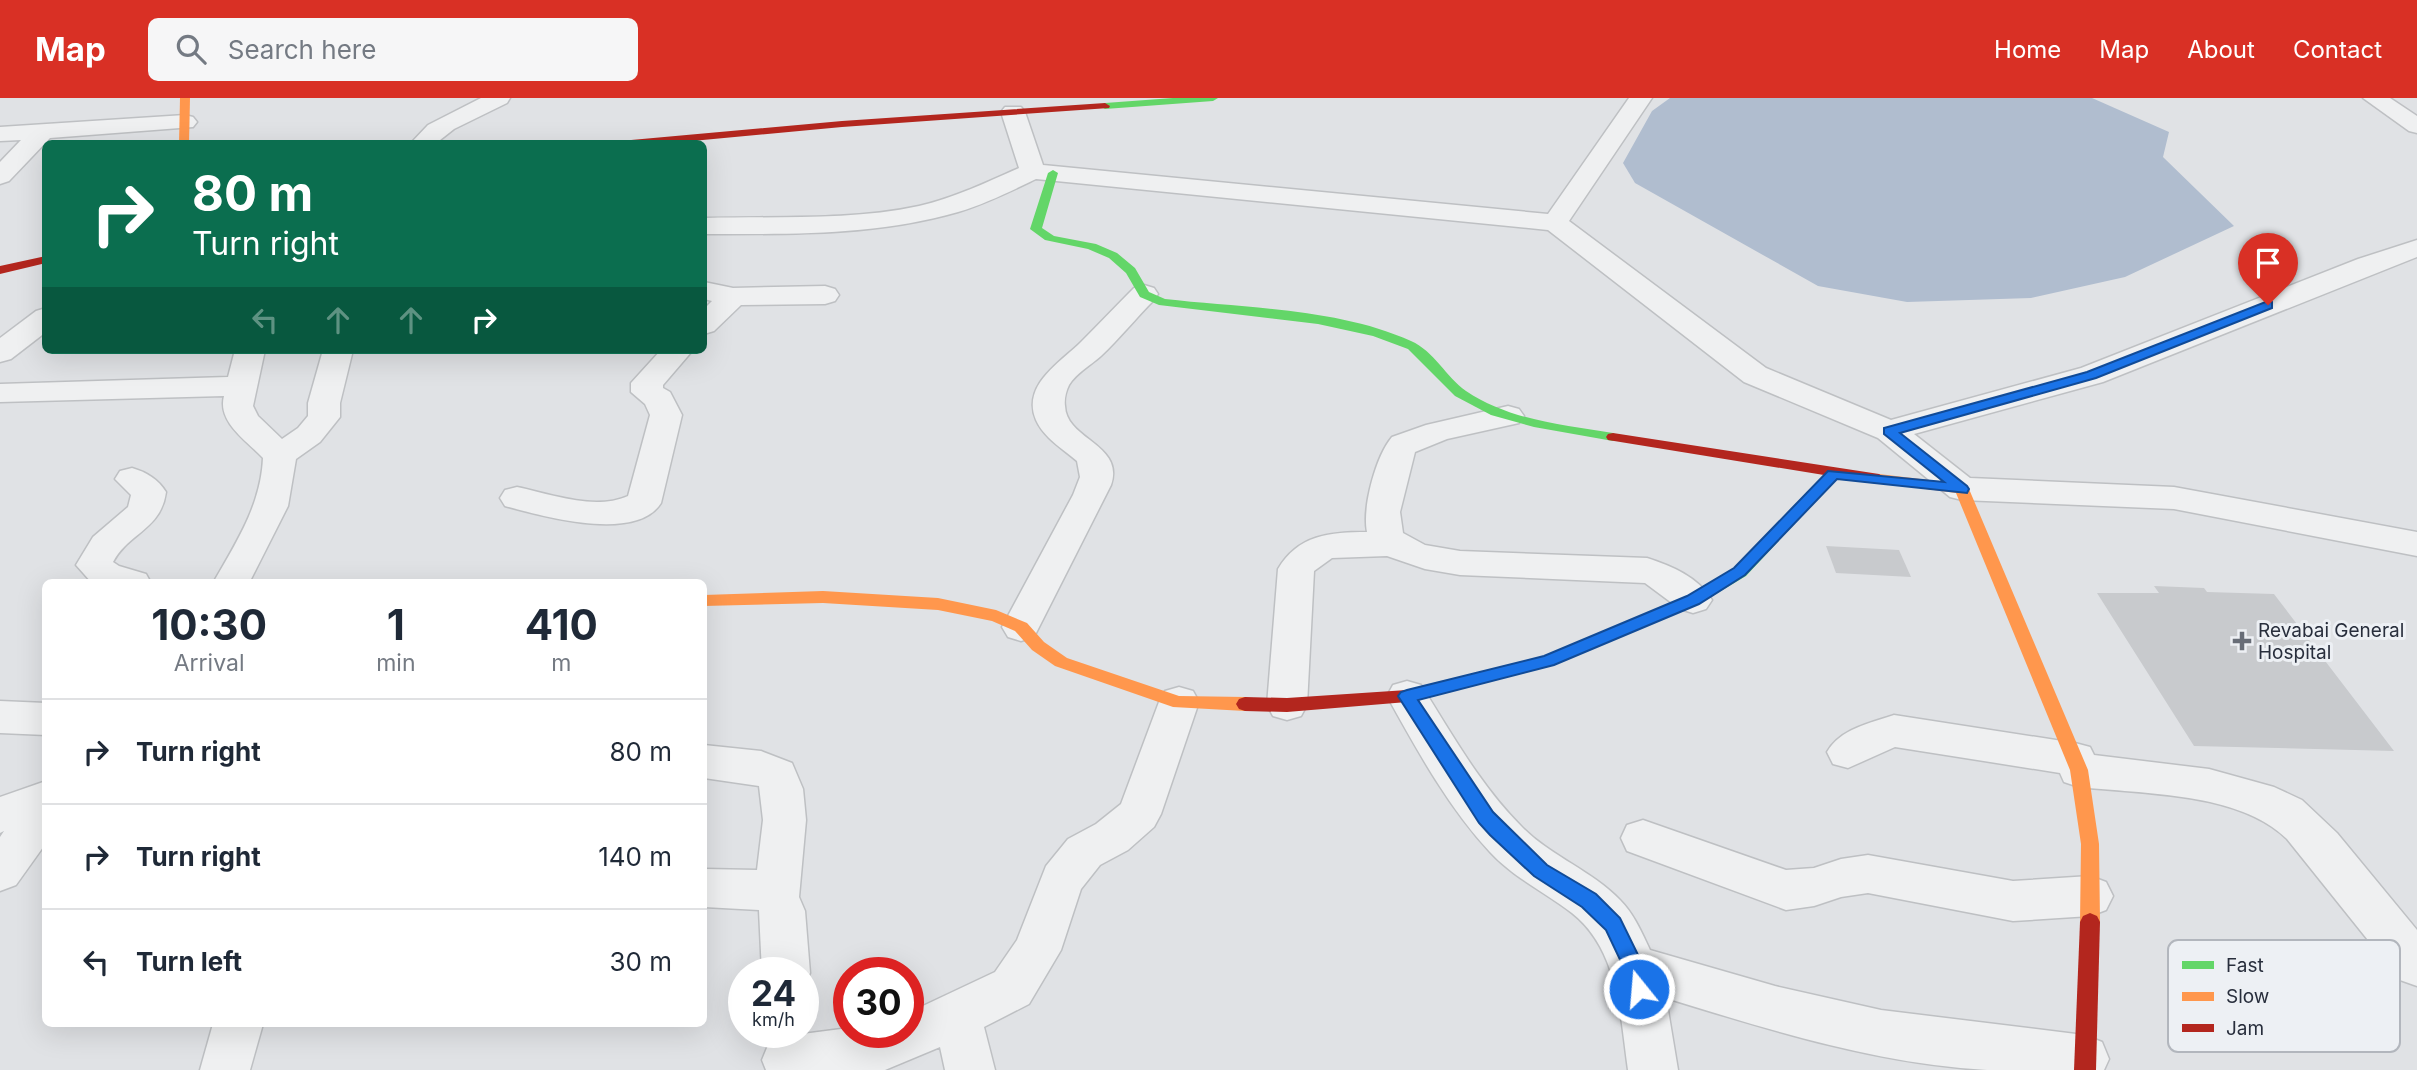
<!DOCTYPE html>
<style>
body{margin:0;font-family:Inter,sans-serif;background:#f6f6f7;color:#1f2937;height:100vh;display:flex;flex-direction:column;font-size:26px;white-space:nowrap}
*{box-sizing:border-box;margin:0}
p{font-size:23px;color:#747a83}
.icon{flex:none;width:38px;height:38px;fill:none;stroke:currentColor;stroke-width:2;stroke-linecap:round;stroke-linejoin:round}
.map{position:relative;flex:1;overflow:hidden}
.panel{position:absolute;left:42px;top:481px;width:665px;height:448px;display:flex;flex-direction:column;background:#fff;border-radius:10px;box-shadow:0 7px 28px #0002}
.panel>*{flex:none}
.guide{position:absolute;left:42px;top:42px;width:665px;height:214px;border-radius:10px;box-shadow:0 7px 28px #0002;background:#0b6e4f;color:#fff;overflow:hidden}
.speed{position:absolute;left:728px;top:859px;display:flex;gap:14px;font-size:35px;font-weight:700;text-align:center}
.speed>*{display:grid;place-content:center;width:91px;height:91px;border-radius:50%;background:#fff;box-shadow:0 7px 28px #0002;line-height:1}
.speed small{font-size:18px;font-weight:400}
.speed .limit{border:10px solid #d22;background:#fff;color:#111}
.pin{position:absolute;display:grid;place-items:center;width:60px;height:60px;color:#fff;margin:-72px -30px;border-radius:50% 50% 50% 0;rotate:-45deg;box-shadow:0 0 7px #0007}
.pin .icon{rotate:45deg}
.me{position:absolute;width:77px;margin:-38px;rotate:343deg;stroke-linejoin:round;filter:drop-shadow(0 0 5px #0008)}
.turn{display:flex;align-items:center;gap:24px;height:147px;padding:0 35px;font-size:32px}
.turn .icon{width:91px;height:91px;stroke-width:2.5}
.turn b{display:block;font-size:49px;line-height:60px}
.lanes{display:flex;align-items:center;height:66px;padding:0 35px;background:#0003;justify-content:center;gap:35px;direction:ltr}
.lanes .off{opacity:.35}
.eta{display:flex;justify-content:space-evenly;align-items:center;height:119px;text-align:center}
.eta b{font-size:42px;font-weight:700;line-height:49px}
ul{padding:0;list-style:none}
li{display:flex;align-items:center;gap:21px;height:105px;padding:0 35px;border-top:2px solid #e0e1e3}
li div{flex:1}
li b{display:block;font-size:26px}
li em{font-style:normal}
header{display:flex;align-items:center;gap:42px;box-sizing:border-box;height:98px;padding:0 35px;background:#d93025;color:#fff}
header strong{font-size:33px}
nav{display:flex;gap:38px;margin-inline-start:auto;font-size:24px}
.search{width:490px;height:63px;background:#f6f6f7;display:flex;align-items:center;gap:18px;box-sizing:border-box;padding:0 24px;border-radius:10px;color:#747a83;font-size:26px}
.map>svg:first-child{display:block}
.water{fill:#b0bdcf}
.building{fill:#c8cacd}
.lines{fill:none;stroke-linecap:round;stroke-linejoin:round}
.street-casing{stroke:#bec0c3;stroke-width:3}
.street{fill:#eff0f1;fill-rule:evenodd}
.fast{fill:#63d668;fill-rule:evenodd}
.slow{fill:#ff974d;fill-rule:evenodd}
.jam{fill:#b3261e;fill-rule:evenodd}
.route{fill:#1a73e8;stroke:#114b97;stroke-width:2}
.poi-dot{fill:#686d77;stroke:#edf0f4;stroke-width:2.5}
.labels{text-anchor:middle;stroke-width:6;stroke-linejoin:round;paint-order:stroke}
.poi-label{font-size:19px;fill:#282e3c;stroke:#edf0f4;text-anchor:start}
.key{fill:#edf0f4;stroke:#b2b6bd;stroke-width:2}
.key-label{font-size:19px;fill:#282e3c}
</style>
<header>
<strong>Map</strong>
<div class="search"><svg class="icon" aria-label="search" viewBox="0 0 24 24"><circle cx="10" cy="10" r="6"/><path d="M15 15l6 6"/></svg>Search here</div>
<nav><a>Home</a><a>Map</a><a>About</a><a>Contact</a></nav>
</header>
<div class="map">
<svg width="2417" height="972" viewBox="0 0 2417 972">
<rect width="100%" height="100%" fill="#e0e2e5"/>
<polygon class="water" points="1670,0 2092,0 2169,34 2163,59 2234,128 2125,179 2031,200 1907,204 1818,188 1635,85 1623,65 1652,13"/>
<g class="building">
<polygon points="1826,448 1899,452 1911,479 1836,475"/>
<polygon points="2154,488 2204,490 2207,494 2274,496 2394,653 2194,648 2097,495 2159,495"/>
</g>
<g class="lines">
<g class="street-casing">
<g id="street">
<polygon points="481,0 510,0 507,5 454,31 435,46 410,46 428,27"/>
<path d="M1629,0H1652L1569,123L1766,270L1891,322L2081,270L2358,161L2417,142V159L2103,284L1914,336L1970,380L2174,389L2417,434V458L2174,411L1962,402L1950,399L1878,340L1744,284L1548,132L1036,81C1011,93 985,106 958,114C875,138 788,136 704,136V120C775,118 849,123 919,108C954,100 987,84 1019,70L1001,14L1005,9H1021L1025,14L1043,67L1548,116Z"/>
<polygon points="2363,0 2390,0 2417,18 2417,35 2409,33"/>
<polygon points="185,17 193,19 197,24 193,29 50,40 9,83 0,86 0,64 21,42 0,43 0,29"/>
<polygon points="704,184 733,190 825,188 835,191 839,197 835,203 825,206 741,207 714,233 704,236 704,211 712,203 704,201"/>
<path d="M1144,187L1154,190L1158,196L1154,202C1136,220 1120,240 1101,258C1091,267 1076,275 1069,287C1066,293 1064,302 1065,308C1066,342 1125,346 1111,387L1034,539L1021,543L1008,539L1002,529L1073,397L1080,379L1077,363C1063,351 1044,340 1036,322C1021,287 1061,264 1081,244C1099,226 1116,208 1134,190Z"/>
<polygon points="46,210 46,234 11,261 0,264 0,240 36,213"/>
<path d="M235,252H265L253,308L258,318L282,341L298,330L308,318V305L323,252H353L340,305V319L320,344L296,361L288,408L249,485H213C236,445 261,407 263,360C247,343 217,324 224,298L0,304V286L228,279Z"/>
<path d="M661,252H693L663,287V290L670,294L682,317L661,405C636,445 542,418 505,408L500,400L505,392L517,389C551,396 594,413 628,398L650,317L645,306L631,294V285Z"/>
<path d="M1508,308L1519,311L1524,318L1519,325L1447,341L1415,354L1400,414L1403,435L1425,447L1460,453L1647,460C1672,468 1698,479 1712,502L1706,511L1693,515L1680,511L1645,485L1460,477L1425,471L1387,458L1332,460L1314,473L1307,607L1301,618L1287,622L1273,618L1267,607L1278,471C1298,437 1330,434 1367,434C1362,409 1376,358 1392,339L1426,327Z"/>
<path d="M132,370C146,374 158,381 166,394C161,432 128,435 113,464L119,468L146,476L151,485H92L76,467L93,439L128,409L131,397L115,381L120,373Z"/>
<path d="M1407,583L1421,587C1452,636 1480,687 1521,728C1550,758 1591,772 1620,802C1634,816 1642,835 1650,852L1775,888L1881,912L2084,937L2102,944L2109,961L2104,972C2065,972 2026,972 1987,972C1877,966 1770,932 1666,900L1678,972H1628C1620,917 1619,852 1572,815C1545,794 1514,780 1490,754C1448,709 1417,652 1387,598L1393,587Z"/>
<polygon points="1179,589 1193,593 1199,604 1161,716 1154,729 1128,752 1100,767 1081,791 1061,852 1029,906 984,929 995,972 945,972 940,949 885,972 766,972 762,962 769,945 787,938 849,930 849,934 908,934 908,915 995,874 1017,842 1046,768 1068,741 1096,726 1121,706 1159,604 1165,593"/>
<polygon points="0,603 46,605 46,637 0,635"/>
<path d="M1894,617L2075,645L2090,649L2094,657L2209,671L2274,689L2302,702L2337,735L2417,832V888L2400,882L2287,741C2239,694 2143,696 2079,689L2064,684L2060,675L1895,649L1848,670L1833,666L1827,654C1840,631 1870,625 1894,617Z"/>
<polygon points="704,647 761,653 792,665 803,691 806,722 799,799 805,813 810,875 803,889 803,875 762,875 759,812 704,809 704,771 757,772 763,722 759,688 704,680"/>
<polygon points="46,683 46,745 16,787 0,793 0,739 4,733 0,735 0,699"/>
<polygon points="1643,722 1786,772 1814,770 1841,761 1868,757 2013,783 2090,778 2106,784 2113,798 2106,812 2090,818 2013,823 1868,795 1841,799 1814,808 1786,812 1627,753 1621,740 1627,727"/>
<polygon points="213,926 263,926 250,972 200,972"/>
</g>
</g>
<use href="#street" class="street"/>
<g class="fast">
<polygon points="1173,0 1218,0 1213,3 1105,11 1100,8 1105,5"/>
<path d="M1053,72L1058,75L1042,130L1054,138L1096,146L1117,155L1135,170L1149,194L1165,201C1244,210 1339,210 1411,243C1434,253 1446,279 1466,293C1509,322 1563,327 1613,335L1620,339L1613,343L1534,329L1491,317L1455,298L1408,251L1373,238L1318,226L1159,207L1140,199L1126,175L1109,160L1088,151L1045,142L1030,131L1048,75Z"/>
<polygon points="1833,371 1840,376 1838,379 1746,478 1699,506 1554,567 1512,578 1506,576 1504,572 1506,568 1544,558 1687,498 1734,470 1828,373"/>
</g>
<g class="slow">
<polygon points="180,0 190,0 189,46 179,46"/>
<polygon points="1879,376 1962,386 1969,391 2088,672 2099,746 2100,824 2097,830 2090,833 2083,830 2080,824 2081,746 2070,672 1956,395 1874,384 1872,381"/>
<polygon points="823,493 938,500 996,512 1027,525 1044,544 1067,560 1179,598 1245,599 1251,601 1254,606 1251,611 1245,613 1173,609 1055,568 1032,552 1015,533 992,523 938,512 823,505 704,508 704,497"/>
</g>
<g class="jam">
<polygon points="1105,5 1110,8 1109,10 842,29 660,46 615,46 620,43 842,23"/>
<polygon points="46,158 46,165 0,176 0,168"/>
<polygon points="1613,335 1879,376 1886,381 1879,386 1608,342 1606,339 1608,336"/>
<polygon points="1512,566 1518,568 1520,572 1518,576 1407,604 1287,614 1245,613 1239,611 1236,606 1239,601 1245,599 1287,600 1407,592"/>
<polygon points="2090,815 2097,818 2100,824 2096,972 2074,972 2080,824 2083,818"/>
</g>
</g>
<polygon class="route" points="2268,203 2272,204 2272,210 2096,280 1900,335 1967,388 1969,391 1967,395 1837,381 1745,477 1699,506 1554,567 1418,602 1493,714 1547,767 1596,796 1620,820 1644,869 1649,891 1646,898 1639,900 1631,898 1624,870 1606,832 1582,809 1534,778 1490,737 1479,725 1398,598 1401,594 1407,592 1544,558 1687,498 1734,470 1828,373 1944,384 1884,336 1884,330 2087,274"/>
<path class="poi-dot" d="M2238.5 532.5h7v7h7v7h-7v7h-7v-7h-7v-7h7z"/>
<g class="labels">
<g class="poi-label">
<text x="2258" y="539">Revabai General<tspan x="2258" dy="22">Hospital</tspan></text>
</g>
</g>
<rect x="2168" y="842" width="232" height="112" rx="10" class="key"/>
<rect x="2182" y="863" width="32" height="8" fill="#63d668"/>
<rect x="2182" y="894" width="32" height="9" fill="#ff974d"/>
<rect x="2182" y="926" width="32" height="8" fill="#b3261e"/>
<g class="key-label">
<text x="2226" y="874">Fast</text>
<text x="2226" y="905">Slow</text>
<text x="2226" y="937">Jam</text>
</g>
</svg>
<div class="speed"><div>24<small>km/h</small></div><div class="limit">30</div></div>
<div class="pin" style="left:2268px;top:207px;background:#d93025"><svg class="icon" aria-label="arrive" viewBox="0 0 24 24"><path d="M6 21V4h12l-3 4 3 4H6"/></svg></div>
<svg class="me" style="left:1639px;top:891px" viewBox="-20 -20 40 40"><circle r="17" fill="#1a73e8" stroke="#fff" stroke-width="3"/><path d="M0-11L8 9 0 5-8 9z" fill="#fff"/></svg>
<div class="guide">
<div class="turn"><svg class="icon" aria-label="right" viewBox="0 0 24 24"><path d="M7 20v-9h11M14 6l5 5-5 5"/></svg><div><b>80 m</b>Turn right</div></div>
<div class="lanes"><svg class="icon off" aria-label="left" viewBox="0 0 24 24"><path d="M17 20v-9H6M10 6l-5 5 5 5"/></svg><svg class="icon off" aria-label="ahead" viewBox="0 0 24 24"><path d="M12 20V5M6 11l6-6 6 6"/></svg><svg class="icon off" aria-label="ahead" viewBox="0 0 24 24"><path d="M12 20V5M6 11l6-6 6 6"/></svg><svg class="icon" aria-label="right" viewBox="0 0 24 24"><path d="M7 20v-9h11M14 6l5 5-5 5"/></svg></div>
</div>
<section class="panel">
<div class="eta">
<div><b>10:30</b><p>Arrival</p></div>
<div><b>1</b><p>min</p></div>
<div><b>410</b><p>m</p></div>
</div>
<ul>
<li><svg class="icon" aria-label="right" viewBox="0 0 24 24"><path d="M7 20v-9h11M14 6l5 5-5 5"/></svg><div><b>Turn right</b></div><em>80 m</em></li>
<li><svg class="icon" aria-label="right" viewBox="0 0 24 24"><path d="M7 20v-9h11M14 6l5 5-5 5"/></svg><div><b>Turn right</b></div><em>140 m</em></li>
<li><svg class="icon" aria-label="left" viewBox="0 0 24 24"><path d="M17 20v-9H6M10 6l-5 5 5 5"/></svg><div><b>Turn left</b></div><em>30 m</em></li>
</ul>
</section>
</div>
